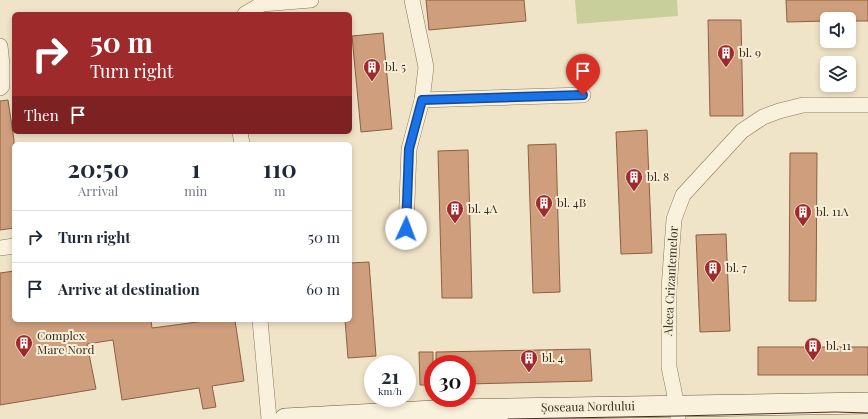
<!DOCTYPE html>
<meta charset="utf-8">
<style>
body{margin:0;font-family:"Playfair Display",serif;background:#f6f6f7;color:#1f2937;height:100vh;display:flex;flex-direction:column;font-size:15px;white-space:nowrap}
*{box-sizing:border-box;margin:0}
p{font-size:13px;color:#747a83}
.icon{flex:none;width:22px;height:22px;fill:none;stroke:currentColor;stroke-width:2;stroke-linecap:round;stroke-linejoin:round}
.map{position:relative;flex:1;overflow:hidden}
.details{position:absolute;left:12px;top:142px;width:340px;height:180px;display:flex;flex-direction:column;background:#fff;border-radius:6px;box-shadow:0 2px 6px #0003}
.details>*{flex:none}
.guide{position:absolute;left:12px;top:12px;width:340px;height:122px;border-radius:6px;box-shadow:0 2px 6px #0003;background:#9e2a2b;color:#fff;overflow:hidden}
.tools{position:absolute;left:820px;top:12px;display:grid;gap:8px}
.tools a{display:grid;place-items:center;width:36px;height:36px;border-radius:6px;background:#fff;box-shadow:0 2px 6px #0003;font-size:20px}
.speed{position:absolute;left:364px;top:355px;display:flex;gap:8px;font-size:20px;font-weight:700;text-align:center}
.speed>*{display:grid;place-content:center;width:52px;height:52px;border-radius:50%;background:#fff;box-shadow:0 2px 6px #0003;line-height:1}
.speed small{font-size:10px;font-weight:400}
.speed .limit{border:6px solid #d22;background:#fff;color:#111}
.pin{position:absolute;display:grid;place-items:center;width:34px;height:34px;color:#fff;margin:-41px -17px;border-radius:50% 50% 50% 0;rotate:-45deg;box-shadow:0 0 4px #0007}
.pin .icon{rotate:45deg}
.me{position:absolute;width:44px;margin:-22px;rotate:2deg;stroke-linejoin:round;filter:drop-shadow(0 0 3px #0008)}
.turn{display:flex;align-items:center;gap:14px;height:84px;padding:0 12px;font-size:18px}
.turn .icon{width:52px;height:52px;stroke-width:2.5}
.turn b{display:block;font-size:28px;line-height:34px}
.then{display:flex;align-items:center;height:38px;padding:0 12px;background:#0003;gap:8px;font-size:15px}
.eta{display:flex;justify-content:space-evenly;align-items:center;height:68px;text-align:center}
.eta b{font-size:24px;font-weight:700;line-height:28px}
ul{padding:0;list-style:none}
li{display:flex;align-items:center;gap:12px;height:52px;padding:0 12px;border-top:1px solid #e0e1e3}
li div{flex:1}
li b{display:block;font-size:15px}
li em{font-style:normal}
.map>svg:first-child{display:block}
.green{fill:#c9cf9b}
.building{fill:#cf9f7d;stroke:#8d5f41}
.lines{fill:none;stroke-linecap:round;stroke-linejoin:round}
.minor-casing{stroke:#8d765c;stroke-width:16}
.secondary-casing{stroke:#6f573f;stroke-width:22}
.minor{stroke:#faf1dc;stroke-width:15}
.secondary{stroke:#faf1dc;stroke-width:21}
.tram{stroke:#3d2e20;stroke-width:1}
.route-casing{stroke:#114b97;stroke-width:10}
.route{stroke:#1a73e8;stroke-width:7}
.labels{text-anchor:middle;stroke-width:4;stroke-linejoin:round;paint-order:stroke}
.poi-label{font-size:12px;fill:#3d2e20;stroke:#f7eed8;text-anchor:start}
.street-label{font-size:12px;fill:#3d2e20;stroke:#f7eed8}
</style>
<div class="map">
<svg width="868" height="419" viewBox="0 0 868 419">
<rect width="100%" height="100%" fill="#f0e4c8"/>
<polygon class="green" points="575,0 677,0 678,16 577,24"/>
<g class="building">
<polygon points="426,0 524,0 526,21 429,30"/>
<polygon points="786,0 868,0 868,21 849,21 849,19 827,19 827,21 787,22"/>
<polygon points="708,20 741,20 743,116 710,116"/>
<polygon points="383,33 392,129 361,132 352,36"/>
<polygon points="8,100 14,140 14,228 0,230 0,101"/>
<polygon points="647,130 652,253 621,254 616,132"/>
<polygon points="556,144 560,292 533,293 528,145"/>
<polygon points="468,150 472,298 442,298 438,151"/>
<polygon points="790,153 817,153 816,301 789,301"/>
<polygon points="726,234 730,331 700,332 696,235"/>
<polygon points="369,262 376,356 348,358 345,320 350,320 350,263"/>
<polygon points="14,271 14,320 151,320 152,328 205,321 205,320 235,320 244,381 212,386 216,407 203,409 199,388 122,400 113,340 87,344 96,389 0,405 0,273"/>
<rect x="758" y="347" width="110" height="28"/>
<polygon points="590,349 592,381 467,384 467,364 436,364 436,352"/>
<polygon points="419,352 433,352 433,385 420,385"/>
</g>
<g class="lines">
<g class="minor-casing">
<g id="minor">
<polyline points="412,0 426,67 422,100"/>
<polyline points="245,14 262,4 311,0"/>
<polyline points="0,46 2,64 2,86 0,88"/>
<polyline points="240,132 242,144"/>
<polyline points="406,229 409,149 422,100 583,95"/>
<polyline points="0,248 14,246"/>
<polyline points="260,320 269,419"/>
<polyline points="678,419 677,406 669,367 669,289 674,219 683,195 742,131 763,117 779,111 803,105 868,105"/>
</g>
</g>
<g class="secondary-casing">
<polyline id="secondary" points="285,419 453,410 868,403"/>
</g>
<use href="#minor" class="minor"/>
<use href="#secondary" class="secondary"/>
<polyline class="tram" points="508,419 678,416 835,412 868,413"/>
</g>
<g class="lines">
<g class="route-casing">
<polyline id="route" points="406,229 409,149 422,100 583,95"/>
</g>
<use href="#route" class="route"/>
</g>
<defs>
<g id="building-pin" transform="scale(0.9)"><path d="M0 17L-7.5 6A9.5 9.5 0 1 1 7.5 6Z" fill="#9e2a2b" stroke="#f7eed8"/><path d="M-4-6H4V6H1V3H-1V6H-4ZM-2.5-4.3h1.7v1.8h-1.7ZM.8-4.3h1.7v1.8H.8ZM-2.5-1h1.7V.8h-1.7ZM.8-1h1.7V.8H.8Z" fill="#fff"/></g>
</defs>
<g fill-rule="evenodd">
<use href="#building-pin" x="726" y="53"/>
<use href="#building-pin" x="372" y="67"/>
<use href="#building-pin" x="634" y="177"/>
<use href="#building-pin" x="544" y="203"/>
<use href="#building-pin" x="455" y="209"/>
<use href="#building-pin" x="803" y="212"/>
<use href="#building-pin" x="713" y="268"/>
<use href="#building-pin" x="24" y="343"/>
<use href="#building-pin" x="813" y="346"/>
<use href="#building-pin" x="529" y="358"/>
</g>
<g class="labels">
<g class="poi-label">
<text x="739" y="57">bl. 9</text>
<text x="385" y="71">bl. 5</text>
<text x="647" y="181">bl. 8</text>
<text x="557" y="207">bl. 4B</text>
<text x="468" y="213">bl. 4A</text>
<text x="816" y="216">bl. 11A</text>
<text x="726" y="272">bl. 7</text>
<text x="37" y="340">Complex<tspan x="37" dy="14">Mare Nord</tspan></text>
<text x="826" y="350">bl. 11</text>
<text x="542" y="362">bl. 4</text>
</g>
<g class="street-label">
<text transform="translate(671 281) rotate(-87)" y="4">Aleea Crizantemelor</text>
<text transform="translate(588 407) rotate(-1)" y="4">Șoseaua Nordului</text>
</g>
</g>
</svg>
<div class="tools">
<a><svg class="icon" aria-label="sound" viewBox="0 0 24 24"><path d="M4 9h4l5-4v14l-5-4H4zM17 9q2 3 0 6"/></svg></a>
<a><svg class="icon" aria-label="layers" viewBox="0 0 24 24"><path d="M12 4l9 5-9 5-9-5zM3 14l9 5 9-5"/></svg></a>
</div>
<div class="speed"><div>21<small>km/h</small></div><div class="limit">30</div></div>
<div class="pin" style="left:583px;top:95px;background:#d93025"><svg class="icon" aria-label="arrive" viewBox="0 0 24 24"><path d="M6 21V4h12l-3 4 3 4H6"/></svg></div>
<svg class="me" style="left:406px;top:229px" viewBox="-20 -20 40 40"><circle r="19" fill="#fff"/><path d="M0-13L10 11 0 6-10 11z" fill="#1a73e8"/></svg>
<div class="guide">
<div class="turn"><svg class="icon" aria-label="right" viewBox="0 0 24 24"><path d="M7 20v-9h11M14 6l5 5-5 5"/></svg><div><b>50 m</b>Turn right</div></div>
<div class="then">Then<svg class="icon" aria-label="arrive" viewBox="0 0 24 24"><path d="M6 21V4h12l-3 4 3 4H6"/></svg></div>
</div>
<section class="details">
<div class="eta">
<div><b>20:50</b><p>Arrival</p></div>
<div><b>1</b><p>min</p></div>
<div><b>110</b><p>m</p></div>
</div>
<ul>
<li><svg class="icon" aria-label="right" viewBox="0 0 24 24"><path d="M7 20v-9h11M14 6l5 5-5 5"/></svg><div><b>Turn right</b></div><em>50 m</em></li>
<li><svg class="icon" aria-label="arrive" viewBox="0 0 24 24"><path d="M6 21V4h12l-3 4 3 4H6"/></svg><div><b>Arrive at destination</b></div><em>60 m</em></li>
</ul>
</section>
</div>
